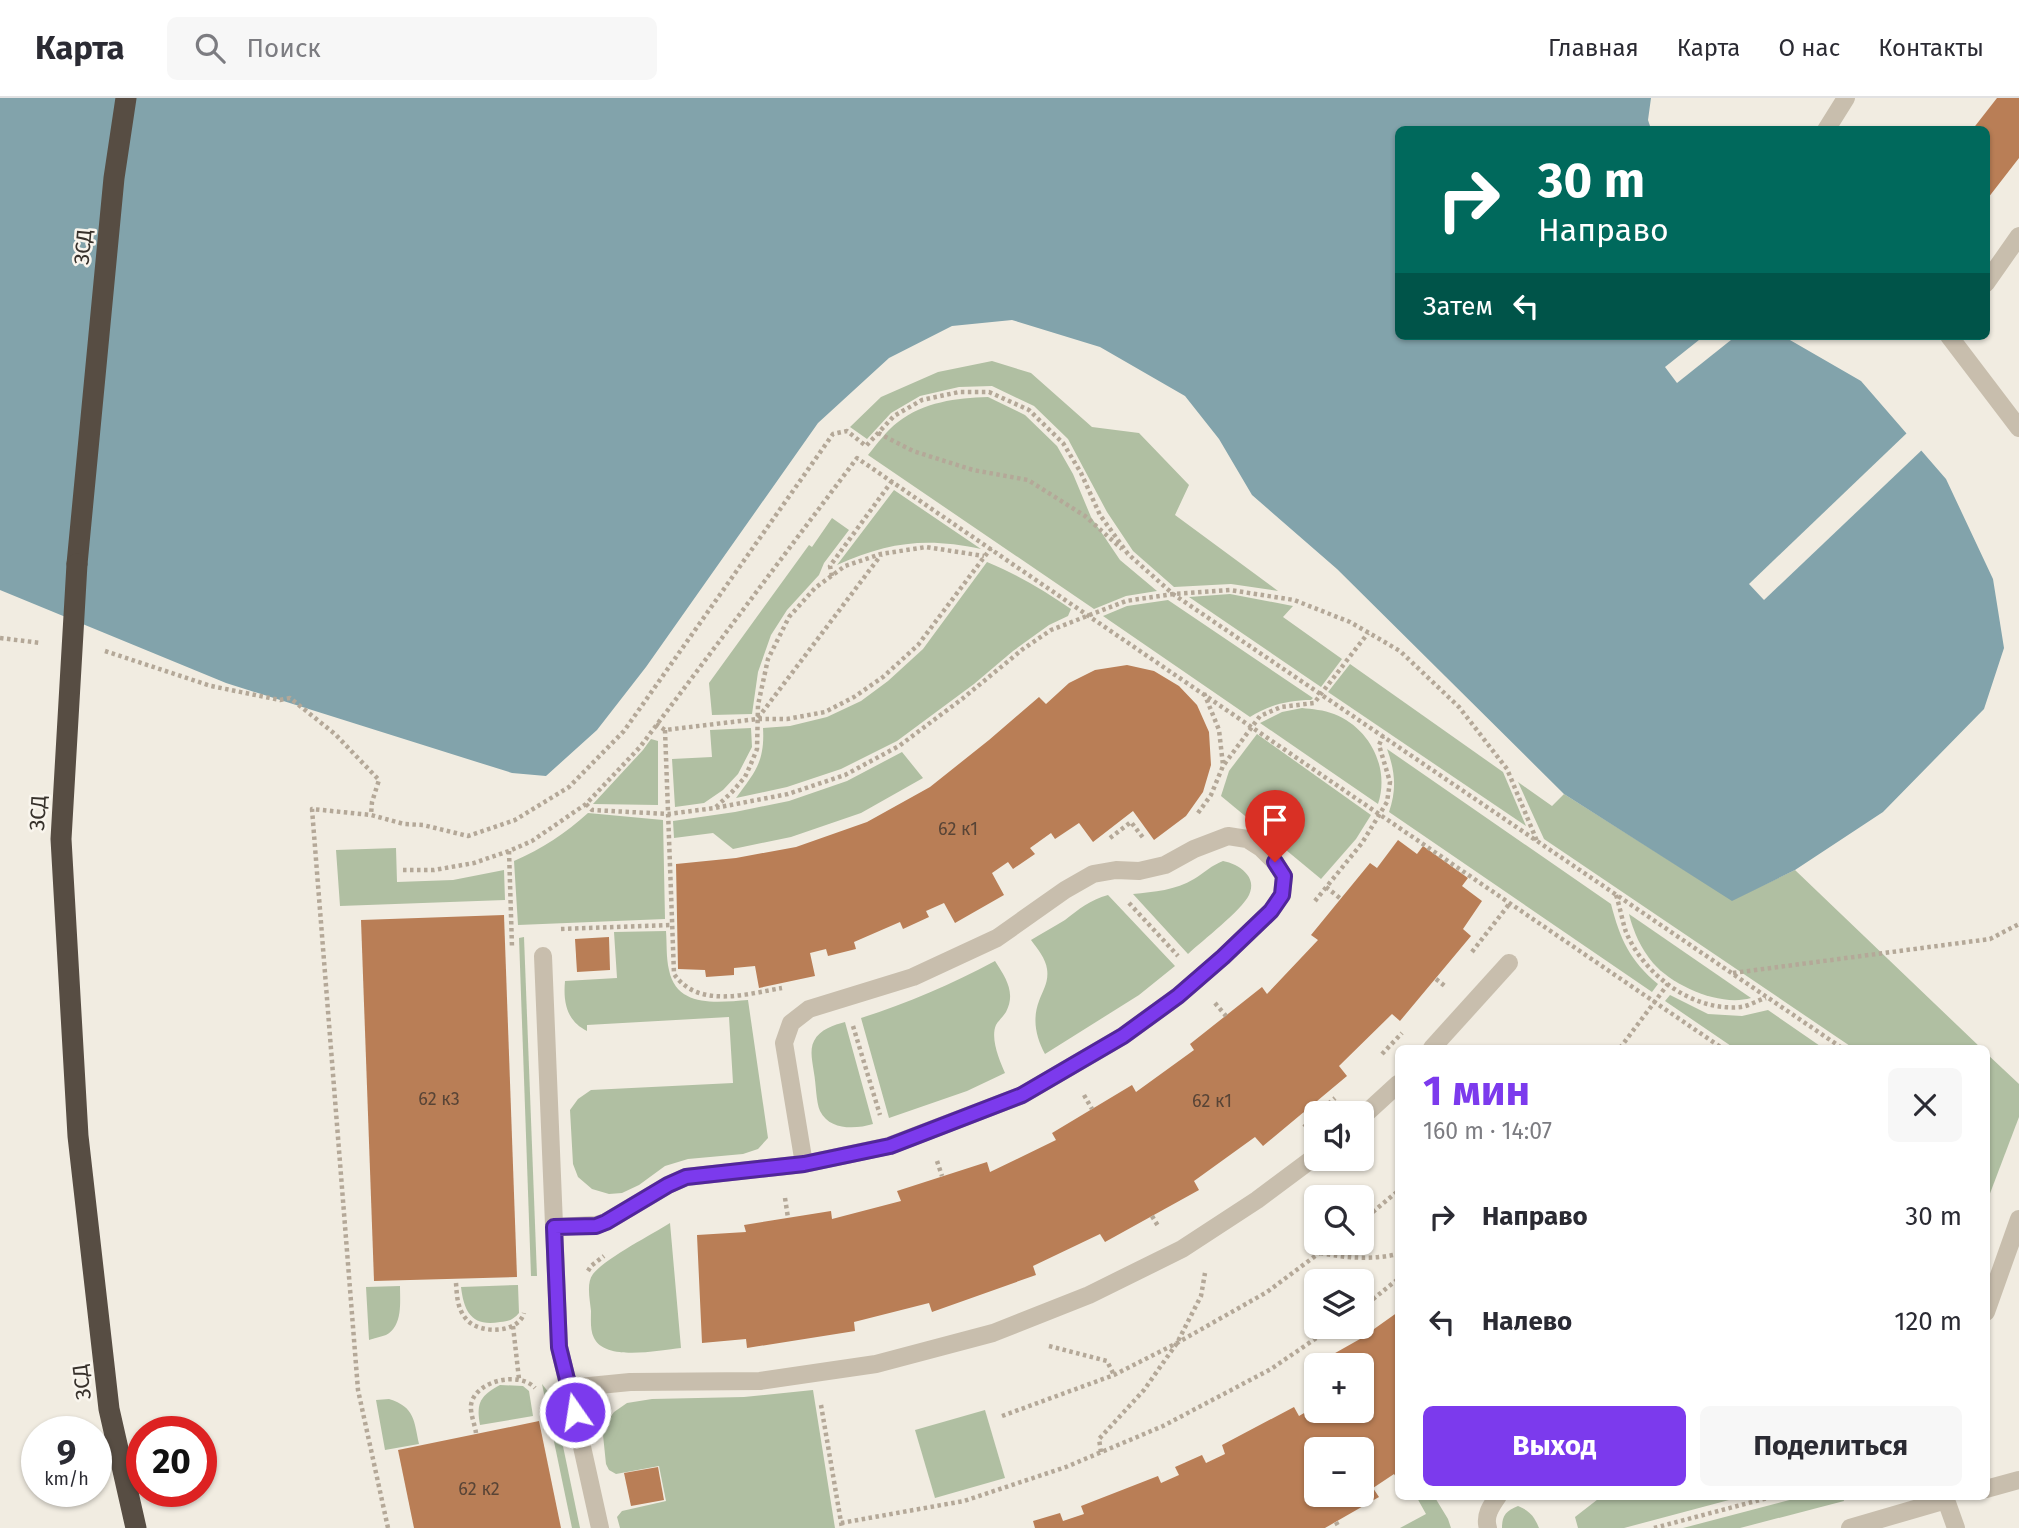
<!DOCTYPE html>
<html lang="ru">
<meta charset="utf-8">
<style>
body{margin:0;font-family:"Fira Sans",sans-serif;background:#f7f7f7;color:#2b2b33;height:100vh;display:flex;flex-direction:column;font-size:26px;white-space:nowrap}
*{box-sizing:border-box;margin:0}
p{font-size:23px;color:#7c7c81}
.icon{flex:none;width:38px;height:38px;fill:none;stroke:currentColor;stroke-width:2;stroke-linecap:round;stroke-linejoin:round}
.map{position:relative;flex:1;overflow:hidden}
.sheet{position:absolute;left:1395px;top:947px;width:595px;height:455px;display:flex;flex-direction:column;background:#fff;border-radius:10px;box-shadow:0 2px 5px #0004}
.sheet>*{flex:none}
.hud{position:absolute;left:1395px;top:28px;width:595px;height:214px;border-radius:10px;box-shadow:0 2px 5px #0004;background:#00695c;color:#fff;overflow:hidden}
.tools{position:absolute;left:1304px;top:1003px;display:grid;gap:14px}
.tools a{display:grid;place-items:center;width:70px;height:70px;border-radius:10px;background:#fff;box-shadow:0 2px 5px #0004;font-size:35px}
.speed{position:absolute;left:21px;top:1318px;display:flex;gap:14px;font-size:35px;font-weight:700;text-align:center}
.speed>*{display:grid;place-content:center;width:91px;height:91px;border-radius:50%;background:#fff;box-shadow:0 2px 5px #0004;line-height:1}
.speed small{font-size:18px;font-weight:400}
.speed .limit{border:10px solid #d22;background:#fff;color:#111}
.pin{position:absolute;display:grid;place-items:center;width:60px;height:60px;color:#fff;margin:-72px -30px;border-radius:50% 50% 50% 0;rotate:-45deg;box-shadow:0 0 7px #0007}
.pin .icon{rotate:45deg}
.me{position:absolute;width:77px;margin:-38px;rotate:347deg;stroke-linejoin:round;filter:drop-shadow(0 0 5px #0008)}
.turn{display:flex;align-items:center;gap:24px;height:147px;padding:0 28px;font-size:32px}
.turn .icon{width:91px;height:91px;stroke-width:2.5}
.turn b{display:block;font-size:49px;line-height:60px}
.then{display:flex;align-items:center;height:66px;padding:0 28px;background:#0003;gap:14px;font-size:26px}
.round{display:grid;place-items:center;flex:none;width:74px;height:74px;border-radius:10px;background:#f7f7f7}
.overview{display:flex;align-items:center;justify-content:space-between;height:119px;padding:0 28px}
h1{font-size:42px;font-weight:700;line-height:52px;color:#7c3aed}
.cta{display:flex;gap:14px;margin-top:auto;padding:14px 28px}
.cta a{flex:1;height:80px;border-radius:10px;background:#7c3aed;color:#fff;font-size:28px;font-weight:700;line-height:80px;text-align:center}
.cta a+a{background:#f7f7f7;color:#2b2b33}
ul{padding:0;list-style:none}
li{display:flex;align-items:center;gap:21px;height:105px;padding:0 28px}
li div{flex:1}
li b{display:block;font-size:26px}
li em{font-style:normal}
header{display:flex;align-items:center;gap:42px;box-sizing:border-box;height:98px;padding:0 35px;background:#fff;border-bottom:2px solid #e1e1e2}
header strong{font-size:33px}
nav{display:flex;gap:38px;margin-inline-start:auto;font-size:24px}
.search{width:490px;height:63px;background:#f7f7f7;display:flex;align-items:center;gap:18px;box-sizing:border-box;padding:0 24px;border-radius:10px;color:#7c7c81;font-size:26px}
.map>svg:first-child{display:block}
.green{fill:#b0bfa2}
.water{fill:#82a3ab}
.pier{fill:#f1ece1}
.building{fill:#b97e56;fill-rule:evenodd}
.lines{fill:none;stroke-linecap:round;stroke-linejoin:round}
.path{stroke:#b4a898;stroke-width:4.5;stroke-dasharray:3.5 3.5;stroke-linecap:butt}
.service{stroke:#c8bead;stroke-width:18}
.minor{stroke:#c8bead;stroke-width:18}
.motorway{stroke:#574d43;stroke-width:21}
.motorway-bridge{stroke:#574d43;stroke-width:21}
.route-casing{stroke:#51269a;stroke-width:18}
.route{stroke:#7c3aed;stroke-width:12}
.labels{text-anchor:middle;stroke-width:5;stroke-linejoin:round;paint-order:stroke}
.number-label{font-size:18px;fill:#584436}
.street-label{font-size:21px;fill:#37312b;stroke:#f9f5ed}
</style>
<header>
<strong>Карта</strong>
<div class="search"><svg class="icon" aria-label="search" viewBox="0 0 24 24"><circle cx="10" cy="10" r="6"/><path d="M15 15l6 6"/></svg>Поиск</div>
<nav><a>Главная</a><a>Карта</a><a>О нас</a><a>Контакты</a></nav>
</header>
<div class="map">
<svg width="2019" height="1430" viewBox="0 0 2019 1430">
<rect width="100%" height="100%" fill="#f1ece1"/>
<g class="green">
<polygon points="992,263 1031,275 1092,329 1139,335 1189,387 1175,417 1278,493 1231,486 1174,489 1133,453 1107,414 1068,341 1034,308 992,288 959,289 920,298 891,315 867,341 850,329 881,299 938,274"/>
<path d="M988,299L1025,317L1057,348L1073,376L1091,419L1120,462L1157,493L1126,498L1094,511L868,357C877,346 887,332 898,324C924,304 956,300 988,299Z"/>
<path d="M894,392L981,451C926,439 888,444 837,467Z"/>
<polygon points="832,420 849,432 824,465 819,477 787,512 771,537 758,574 752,616 712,617 709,585 809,447 812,449"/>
<path d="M987,464C1018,477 1043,492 1071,511L1068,518L1049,527L1013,553L974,586L897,643L841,671L787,689L736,700C755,674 765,664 763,630L790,628L827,619L861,603L888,583L923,551Z"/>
<polygon points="1230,496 1293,508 1283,519 1342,561 1321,589 1189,499"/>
<path d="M1168,502L1313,600L1311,602C1289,602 1269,607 1250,619L1103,518L1127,508Z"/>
<polygon points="1350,566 1503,674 1526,728 1328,594"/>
<path d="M1302,610C1312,611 1324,612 1334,616C1370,630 1390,670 1378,706L1260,625L1282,614Z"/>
<polygon points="751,630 752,649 738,676 723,692 704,705 675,709 672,661 712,659 710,632"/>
<polygon points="1257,636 1371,717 1356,741 1321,781 1221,698 1229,673"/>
<polygon points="651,641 658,643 658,707 593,706 643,652"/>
<path d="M1387,651L1611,806C1620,841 1630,863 1658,886L1652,894L1389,714C1397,691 1395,673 1387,651Z"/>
<polygon points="902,654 923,680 861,715 791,739 733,751 713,735 674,740 673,723 735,714 789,703 847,683"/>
<polygon points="1518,684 1552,708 1564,696 1732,802 1795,772 1981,950 1853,950 1544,741"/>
<path d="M588,715L663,722L665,821L518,827L514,763C542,751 566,735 588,715Z"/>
<polygon points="396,750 397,784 453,782 504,772 505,802 340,808 336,752"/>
<path d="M1223,763C1239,766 1258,779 1249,797C1241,813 1203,842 1188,856L1133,796C1154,794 1176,792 1194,781C1204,775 1212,767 1223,763Z"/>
<path d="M1108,797L1175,868L1139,897L1045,956C1036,939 1032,922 1039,903C1043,892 1049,884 1047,871C1046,861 1037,850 1031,842C1042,835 1054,829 1065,822C1079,811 1090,802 1108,797Z"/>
<path d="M1629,816L1751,900C1720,909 1673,888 1653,865C1641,851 1633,833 1629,816Z"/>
<path d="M666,833C667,846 666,859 669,872C677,911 719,904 748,902L768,1040L758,1051L743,1056L688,1061L665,1068L639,1087L622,1095L609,1096L592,1091L578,1079L573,1066L570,1012L578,1001L591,992L733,985L729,919L587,927V933C567,923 563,905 565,883L617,880L614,834Z"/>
<polygon points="524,839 537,1178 531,1178 519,840"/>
<path d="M995,863C1006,880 1016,895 1006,914C1003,919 998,923 996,927C990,941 1000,963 1005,975L967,993L889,1020L861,920C908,905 952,886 995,863Z"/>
<polygon points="1670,897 1708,916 1742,918 1768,912 1823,950 1734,950 1665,903"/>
<path d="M845,924L873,1026C856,1031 830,1033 820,1013C816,1004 816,985 814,975C813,966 809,952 814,943C820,931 834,927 845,924Z"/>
<polygon points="1986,955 2019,986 2019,1019 1986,1106"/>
<path d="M670,1125L681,1250C659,1252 606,1264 594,1240C590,1232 591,1222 591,1213C590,1202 586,1185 593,1176C606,1160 651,1137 670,1125Z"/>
<path d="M518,1187L519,1215C513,1222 509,1223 500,1224C472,1229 464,1214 461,1189Z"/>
<path d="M400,1188C400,1204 403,1228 386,1237C381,1239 374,1240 369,1242L366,1189Z"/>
<polygon points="542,1286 553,1300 580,1430 572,1430"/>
<path d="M500,1287L523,1288L529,1293L533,1318L480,1327C476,1305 480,1298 500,1287Z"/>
<polygon points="813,1292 835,1430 620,1430 617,1419 622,1413 666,1403 659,1368 616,1376 609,1372 606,1366 603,1337 606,1325 614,1314 627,1305 652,1301 744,1299"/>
<path d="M389,1301C415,1309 414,1323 419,1346L385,1352L376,1302Z"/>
<polygon points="985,1312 1005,1380 935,1400 915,1332"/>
<polygon points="1416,1398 1434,1398 1448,1421 1451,1430 1400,1430 1426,1416"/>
<polygon points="1602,1398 1744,1398 1624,1430 1578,1430 1575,1419"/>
<polygon points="1805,1398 1843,1398 1844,1403 1740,1430 1683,1430"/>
<path d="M1518,1408C1530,1413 1534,1418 1539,1430H1502C1502,1417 1506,1413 1518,1408Z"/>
</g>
<polygon class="water" points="0,0 1651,0 1648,22 1651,31 1398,32 1398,238 1783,238 1861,283 1946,381 1993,481 2004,550 1984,611 1883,714 1795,772 1732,803 1564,696 1337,471 1252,397 1219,341 1185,298 1100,249 1012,222 952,228 889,260 818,325 646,569 597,632 546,678 512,675 226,585 0,492"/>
<g class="pier">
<polygon points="1704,238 1736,238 1677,285 1665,269"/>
<polygon points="1909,333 1924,350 1764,502 1749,486"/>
</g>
<g class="building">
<polygon points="1997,0 2019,0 2019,60 1988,100 1986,99 1986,32 1972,32"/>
<polygon points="1127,567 1154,573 1179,588 1197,607 1209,634 1211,667 1203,694 1186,718 1154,742 1133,713 1093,744 1079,725 1055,741 1051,735 1030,750 1035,756 1013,771 1008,764 992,775 1004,797 955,825 944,805 926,813 929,819 903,831 900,824 854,844 856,851 828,858 826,851 810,855 815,878 759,890 755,868 734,870 734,877 706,879 705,872 678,871 676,766 736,760 796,749 867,724 930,689 989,642 1039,599 1046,606 1069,585 1095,572"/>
<polygon points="1398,742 1417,756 1423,748 1468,780 1462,788 1482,803 1463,831 1471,838 1400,923 1392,916 1339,968 1347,978 1263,1048 1255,1039 1194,1083 1199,1092 1105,1144 1100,1136 1033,1168 1036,1177 932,1214 929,1205 854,1224 855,1233 747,1250 746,1241 702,1245 697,1137 746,1134 744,1127 831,1113 832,1121 901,1103 897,1093 987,1064 990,1074 1056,1042 1052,1035 1132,987 1136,994 1194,952 1190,946 1262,889 1267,896 1318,842 1311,837 1370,765 1377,770"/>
<polygon points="504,817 517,1179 374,1183 361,822"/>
<polygon points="609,839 610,872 577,874 575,841"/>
<path d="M1398,1214V1382L1394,1376L1373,1390L1379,1399L1325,1430H1035L1033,1423L1060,1415L1063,1423L1084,1416L1081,1408L1158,1378L1161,1385L1179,1377L1175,1369L1202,1357L1206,1365L1225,1356L1222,1347L1294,1309L1299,1318L1316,1308V1312H1362V1267H1323L1321,1263L1360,1241ZM1316,1351H1362V1396H1316Z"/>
<polygon points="539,1323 561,1430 414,1430 398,1352"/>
<polygon points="658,1369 664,1402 631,1408 624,1375"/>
</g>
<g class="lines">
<g class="path">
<polyline points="878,335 913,353 973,372 1028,382 1085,418 1122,451"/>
<polyline points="832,478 830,468 892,383"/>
<polyline points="0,540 41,545"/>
<polyline points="105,553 211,588 280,602 290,600 335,636 379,682 372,704 371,717"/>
<polyline points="1204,595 1219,632 1223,667"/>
<polyline points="758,620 881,457"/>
<polyline points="656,626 665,632 757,621 787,621 825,614 854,599 883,579 918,547 991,450"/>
<path d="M665,632L674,876C698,911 747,896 782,890"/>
<polyline points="586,706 592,712 668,716 715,710 788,696 845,677 899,648 962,601 1023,551 1051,532 1126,503 1173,496 1230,492 1294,502 1350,524 1400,553 1459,609 1507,671 1537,743"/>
<polyline points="716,709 732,694 745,679 750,668 757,651 758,607 768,561 789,519 815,490 845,468 881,456 926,449 984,458"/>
<polyline points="1198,715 1211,697 1223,668 1260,618 1281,609 1314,605 1368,535"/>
<polyline points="1110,740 1131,724 1144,741"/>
<polyline points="509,753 512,849"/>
<polyline points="403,772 434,772 474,765 509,753 532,743 586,706 640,649 857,360 1722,950"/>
<polyline points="1326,789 1341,801"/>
<path d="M1616,797C1620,809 1622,822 1626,834C1644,877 1693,914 1741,909C1749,908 1758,902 1766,900"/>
<polyline points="1315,803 1362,745 1387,704 1390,684 1379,647 1383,638"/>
<polyline points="1129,805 1178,858"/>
<polyline points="561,831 672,827"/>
<polyline points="1472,854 1510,805"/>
<polyline points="1733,875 1990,841 2019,826"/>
<polyline points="1436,881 1446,889"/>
<polyline points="1215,905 1226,918"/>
<polyline points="853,928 880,1017"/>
<polyline points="1620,950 1668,886"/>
<polyline points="1382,956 1402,935"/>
<polyline points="1084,997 1092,1011"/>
<polyline points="1305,1013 1312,1021"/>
<polyline points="1318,1015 1335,1000"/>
<polyline points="1304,1029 1316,1017"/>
<polyline points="937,1063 942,1078"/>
<polyline points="785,1100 788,1120"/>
<polyline points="1152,1118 1158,1128"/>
<polyline points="1362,1123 1398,1093"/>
<path d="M1320,1155C1346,1160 1372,1162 1398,1156"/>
<polyline points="588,1173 591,1168 604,1158"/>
<path d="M456,1185C457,1198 457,1211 467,1222C480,1236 518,1236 524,1215"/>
<polyline points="1362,1210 1398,1181"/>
<polyline points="513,1228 519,1281"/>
<polyline points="1049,1248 1107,1263 1114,1277"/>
<polyline points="821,1307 842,1430"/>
<polyline points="1002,1318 1114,1277 1177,1245 1267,1194 1334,1144"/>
<path d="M476,1335C475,1327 470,1315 471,1307C475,1282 520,1273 535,1290"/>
<polyline points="1101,1354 1099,1341 1144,1292 1177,1245 1201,1198 1205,1175"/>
<polyline points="1336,1424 1339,1430"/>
<polyline points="841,1425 964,1403 1066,1369 1163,1328 1271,1271 1334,1228"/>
<polyline points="388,1430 358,1292 312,711 371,717 404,726 423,727 468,738 515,722 569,689 624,633 833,336 847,333 866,348 894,318 922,302 959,294 989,294 1029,312 1063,345 1081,375 1100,417 1128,456 1173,496 1842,950"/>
<polyline points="1654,1430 1775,1398"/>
</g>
<g class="service">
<polyline points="1826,32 1846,0"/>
<polyline points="1986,185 2019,138"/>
<polyline points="1949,238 2019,330"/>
<polyline points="543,858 559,1249 569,1290 600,1430"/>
<polyline points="1432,950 1509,865"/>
<polyline points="1362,1019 1398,986"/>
<polyline points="554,1129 596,1127 606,1124 668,1087 686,1079 804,1066 889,1048 1022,997 1123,938 1178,898 1223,859 1271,813 1282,797 1284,778 1275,764 1261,750 1247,741 1228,738 1194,751 1165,767 1139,773 1116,772 1093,776 1065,792 997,840 913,879 809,911 791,925 784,945 804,1066"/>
<polyline points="1986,1214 2019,1121"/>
<polyline points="569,1290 630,1284 760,1283 876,1266 993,1235 1089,1197 1182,1151 1257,1102 1316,1058"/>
<polyline points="1986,1391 2019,1382"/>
<path d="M1488,1430C1484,1418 1491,1408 1498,1398"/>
</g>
<polyline class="minor" points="1850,1430 1946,1402 1956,1430"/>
<polyline class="motorway" points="77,466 114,80 126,0"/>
<polyline class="motorway-bridge" points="77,466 61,741 78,1038 109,1311 136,1430"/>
</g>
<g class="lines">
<g class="route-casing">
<polyline id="route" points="575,1314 559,1249 554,1129 596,1128 606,1124 668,1087 686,1079 804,1066 890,1048 1022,997 1123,938 1178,898 1223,859 1271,813 1282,797 1284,778 1275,764"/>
</g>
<use href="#route" class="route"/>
</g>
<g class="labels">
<g class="number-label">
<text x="958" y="737">62 к1</text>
<text x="439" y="1007">62 к3</text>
<text x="1212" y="1009">62 к1</text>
<text x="479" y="1397">62 к2</text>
</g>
<g class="street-label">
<text transform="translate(83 149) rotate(-85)" y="7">ЗСД</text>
<text transform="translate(38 715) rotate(-87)" y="7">ЗСД</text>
<text transform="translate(82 1284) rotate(-97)" y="7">ЗСД</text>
</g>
</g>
</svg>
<div class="tools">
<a><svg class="icon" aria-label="sound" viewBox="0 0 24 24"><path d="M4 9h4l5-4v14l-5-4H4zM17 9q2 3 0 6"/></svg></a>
<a><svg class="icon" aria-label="search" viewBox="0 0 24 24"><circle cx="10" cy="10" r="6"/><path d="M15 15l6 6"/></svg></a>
<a><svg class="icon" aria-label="layers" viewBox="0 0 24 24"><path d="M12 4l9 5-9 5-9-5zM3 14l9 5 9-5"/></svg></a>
<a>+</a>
<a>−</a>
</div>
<div class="speed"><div>9<small>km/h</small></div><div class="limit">20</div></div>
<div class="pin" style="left:1275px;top:764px;background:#d93025"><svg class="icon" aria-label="arrive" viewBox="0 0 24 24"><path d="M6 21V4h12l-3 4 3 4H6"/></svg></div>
<svg class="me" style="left:575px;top:1314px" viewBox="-20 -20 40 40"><circle r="17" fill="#7c3aed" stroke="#fff" stroke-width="3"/><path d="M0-11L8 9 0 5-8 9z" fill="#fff"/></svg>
<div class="hud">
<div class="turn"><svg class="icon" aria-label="right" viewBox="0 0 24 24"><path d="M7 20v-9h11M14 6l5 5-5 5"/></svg><div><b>30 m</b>Направо</div></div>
<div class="then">Затем<svg class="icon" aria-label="left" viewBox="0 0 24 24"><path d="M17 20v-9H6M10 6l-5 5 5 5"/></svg></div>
</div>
<section class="sheet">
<div class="overview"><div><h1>1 мин</h1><p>160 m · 14:07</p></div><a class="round"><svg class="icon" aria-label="close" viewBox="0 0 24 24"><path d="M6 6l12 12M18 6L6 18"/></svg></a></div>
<ul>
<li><svg class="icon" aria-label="right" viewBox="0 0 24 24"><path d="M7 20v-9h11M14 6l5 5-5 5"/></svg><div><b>Направо</b></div><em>30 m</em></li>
<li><svg class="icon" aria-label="left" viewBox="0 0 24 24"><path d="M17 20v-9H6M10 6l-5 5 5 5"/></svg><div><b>Налево</b></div><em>120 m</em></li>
</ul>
<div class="cta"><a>Выход</a><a>Поделиться</a></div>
</section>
</div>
